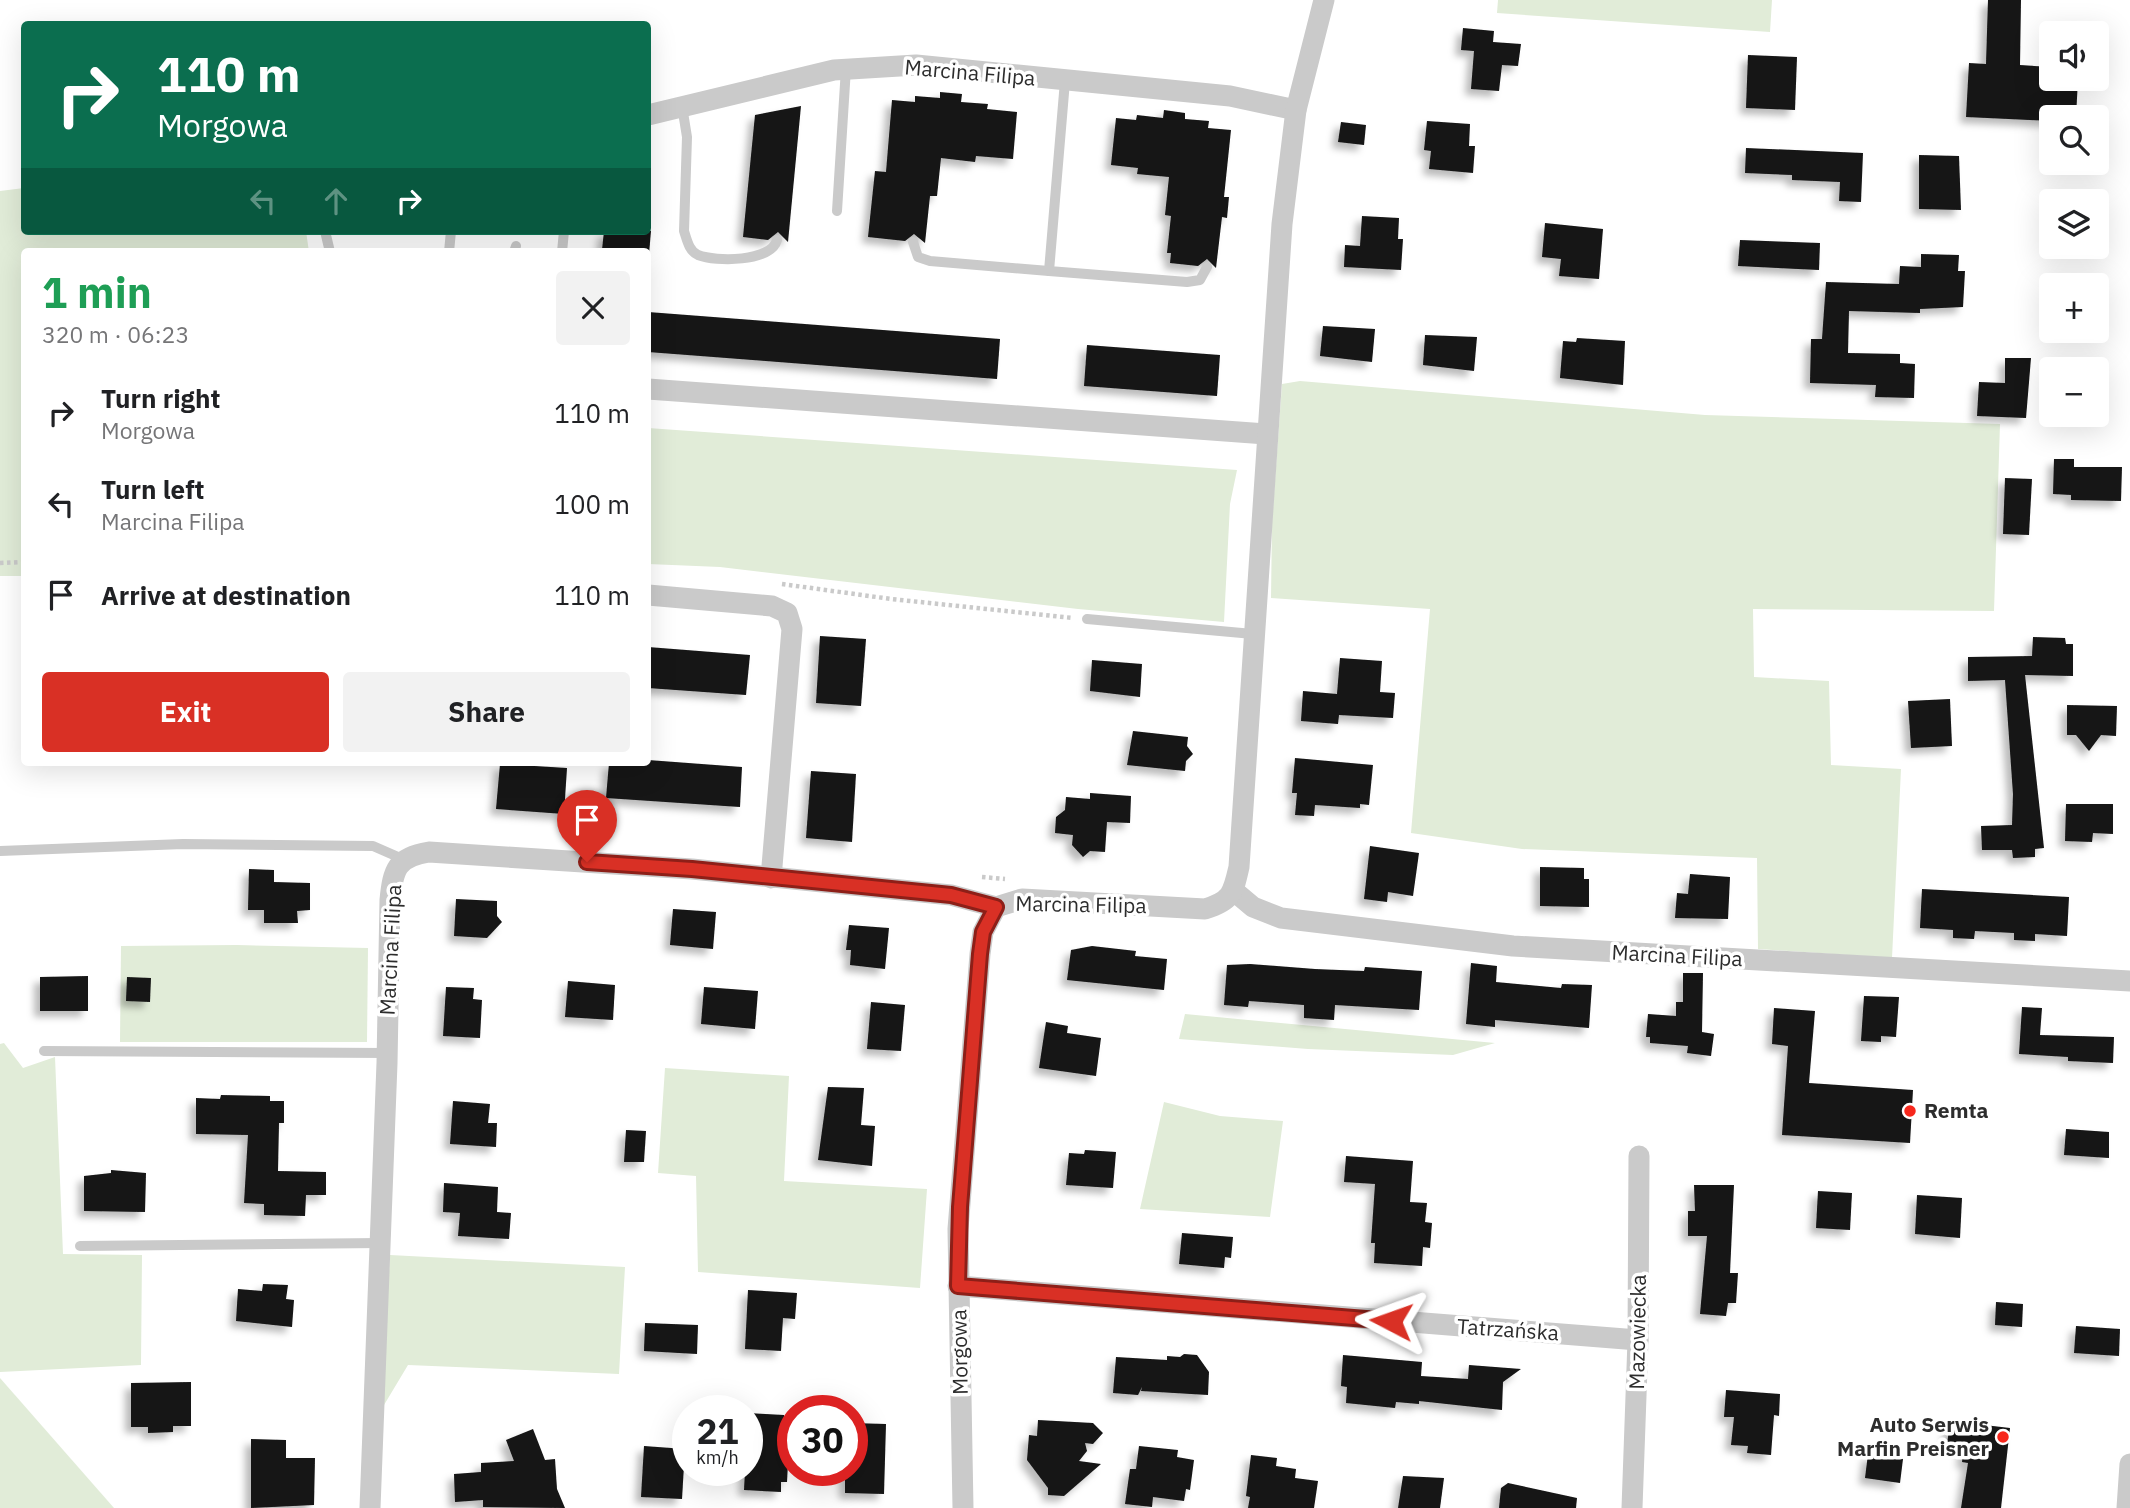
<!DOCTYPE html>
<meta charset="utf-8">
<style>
body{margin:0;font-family:"IBM Plex Sans",sans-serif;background:#f2f2f2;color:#202124;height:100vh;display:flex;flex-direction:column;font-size:26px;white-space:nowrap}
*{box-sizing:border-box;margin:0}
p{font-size:23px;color:#757577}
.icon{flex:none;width:38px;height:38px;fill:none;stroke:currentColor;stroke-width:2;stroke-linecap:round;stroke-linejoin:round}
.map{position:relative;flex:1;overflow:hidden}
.side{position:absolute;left:21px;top:248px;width:630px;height:518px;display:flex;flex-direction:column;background:#fff;border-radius:7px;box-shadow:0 7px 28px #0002}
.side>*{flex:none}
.guide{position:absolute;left:21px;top:21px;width:630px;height:214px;border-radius:7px;box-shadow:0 7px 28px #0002;background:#0b6e4f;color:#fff;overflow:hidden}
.buttons{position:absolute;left:2039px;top:21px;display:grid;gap:14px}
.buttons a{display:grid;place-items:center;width:70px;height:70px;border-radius:7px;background:#fff;box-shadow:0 7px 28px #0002;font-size:35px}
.speed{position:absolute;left:672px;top:1395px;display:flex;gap:14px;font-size:35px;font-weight:700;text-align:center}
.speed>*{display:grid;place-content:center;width:91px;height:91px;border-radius:50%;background:#fff;box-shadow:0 7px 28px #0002;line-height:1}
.speed small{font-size:18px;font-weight:400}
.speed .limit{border:10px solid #d22;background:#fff;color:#111}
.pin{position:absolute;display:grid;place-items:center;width:60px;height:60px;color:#fff;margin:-72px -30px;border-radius:50% 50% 50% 0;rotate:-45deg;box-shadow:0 0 7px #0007}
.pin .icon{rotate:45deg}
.me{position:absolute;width:77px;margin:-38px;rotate:274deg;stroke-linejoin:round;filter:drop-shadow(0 0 5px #0008)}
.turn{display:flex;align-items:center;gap:24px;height:147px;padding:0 21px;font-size:32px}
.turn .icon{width:91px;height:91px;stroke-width:2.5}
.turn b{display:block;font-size:49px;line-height:60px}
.lanes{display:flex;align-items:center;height:66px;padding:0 21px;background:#0003;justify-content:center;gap:35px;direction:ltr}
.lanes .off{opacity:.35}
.round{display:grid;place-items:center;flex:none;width:74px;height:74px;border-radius:7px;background:#f2f2f2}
.headline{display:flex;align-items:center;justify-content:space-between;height:119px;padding:0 21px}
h1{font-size:42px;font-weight:700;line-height:52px;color:#1e9e55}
.primary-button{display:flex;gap:14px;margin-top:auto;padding:14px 21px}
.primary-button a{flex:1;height:80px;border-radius:7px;background:#d93025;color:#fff;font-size:28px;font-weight:700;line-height:80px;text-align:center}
.primary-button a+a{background:#f2f2f2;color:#202124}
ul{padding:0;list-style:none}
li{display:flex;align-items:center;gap:21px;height:91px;padding:0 21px}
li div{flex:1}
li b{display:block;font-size:26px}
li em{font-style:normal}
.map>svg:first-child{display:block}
.green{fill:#e1ecd8}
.building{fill:#141414;filter:url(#shadow)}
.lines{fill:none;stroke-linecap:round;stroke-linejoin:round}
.path{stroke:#cacaca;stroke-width:4.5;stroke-dasharray:3.5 3.5;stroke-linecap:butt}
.service{stroke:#cacaca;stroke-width:10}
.minor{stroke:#cacaca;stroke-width:21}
.route-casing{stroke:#8d1f18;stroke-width:18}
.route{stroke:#d93025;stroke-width:12}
.poi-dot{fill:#f7271c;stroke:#fff;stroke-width:2.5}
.labels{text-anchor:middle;stroke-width:7;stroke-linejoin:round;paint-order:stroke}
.street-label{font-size:21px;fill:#2d2d2d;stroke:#fff}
.poi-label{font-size:21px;font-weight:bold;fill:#2d2d2d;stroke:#fff;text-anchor:start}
</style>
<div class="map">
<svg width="2130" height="1508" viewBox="0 0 2130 1508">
<defs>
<filter id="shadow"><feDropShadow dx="-6" dy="6" stdDeviation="3.5" flood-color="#0004"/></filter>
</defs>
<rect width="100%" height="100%" fill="#fff"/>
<g class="green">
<polygon points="1498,0 1772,0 1770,32 1497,13"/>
<polygon points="24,188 24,231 306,231 309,252 24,252 24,576 0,576 0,191"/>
<polygon points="1300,381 1705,415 2000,424 1994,611 1753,609 1754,677 1829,681 1831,765 1901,769 1892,958 1758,949 1757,858 1522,849 1411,833 1430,609 1271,598 1272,522 1282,384"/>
<polygon points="648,428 1237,470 1230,504 1224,622 1078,609 720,567 648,564"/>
<polygon points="237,945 368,948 367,1042 120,1042 121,946"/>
<polygon points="1185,1014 1495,1043 1453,1055 1308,1049 1179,1039"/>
<polygon points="4,1043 23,1068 55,1057 63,1254 142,1255 141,1365 0,1372 0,1044"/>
<polygon points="665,1068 789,1076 784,1181 927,1189 920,1288 698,1272 696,1176 658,1173"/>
<polygon points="1164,1102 1220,1116 1283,1121 1270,1217 1140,1209"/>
<polygon points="390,1255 625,1267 619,1374 408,1365 381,1410"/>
<polygon points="0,1378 114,1508 0,1508"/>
</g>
<g class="building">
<polygon points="1988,0 2021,0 2020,65 2051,67 2051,79 2078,79 2076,117 2051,117 2051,121 1966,117 1969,63 1986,64"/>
<polygon points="1463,28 1494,31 1493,42 1521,44 1518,66 1502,65 1499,91 1471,89 1474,51 1461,50"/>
<polygon points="1748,55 1797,57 1795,110 1746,108"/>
<polygon points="940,92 962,94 961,102 988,104 987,109 1017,112 1013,159 976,156 975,162 941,158 937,196 930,196 925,243 914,234 905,241 868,237 875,171 886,172 892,100 915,102 915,96 940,98"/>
<polygon points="801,106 788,242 778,232 768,240 743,237 755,115"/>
<polygon points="1164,110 1185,113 1185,119 1209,121 1208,128 1231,130 1224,197 1229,197 1227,218 1222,217 1216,268 1207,259 1198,266 1170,263 1171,253 1167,253 1171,216 1165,215 1169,177 1137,174 1138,168 1111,165 1116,118 1136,120 1137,115 1163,118"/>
<polygon points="1427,121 1470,124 1469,146 1475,146 1473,173 1429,169 1431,151 1424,150"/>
<polygon points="1341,122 1366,125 1364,145 1338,142"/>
<polygon points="1746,148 1863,153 1861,202 1839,201 1840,182 1792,180 1792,175 1745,173"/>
<polygon points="1919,155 1959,156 1961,210 1919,209"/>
<polygon points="1362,216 1399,218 1398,239 1403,239 1401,270 1344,267 1345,245 1360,246"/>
<polygon points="1545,223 1603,229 1599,279 1559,276 1561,259 1542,257"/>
<polygon points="604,231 651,231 649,254 602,250"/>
<polygon points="1740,240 1820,243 1819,270 1738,266"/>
<polygon points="1921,254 1959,255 1958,271 1965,271 1963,307 1920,309 1920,313 1849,311 1848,353 1900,354 1900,363 1915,364 1914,398 1875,397 1876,385 1810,383 1811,339 1822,339 1826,282 1899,284 1900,266 1921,267"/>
<polygon points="648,312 1000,339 997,379 648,352"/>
<polygon points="1323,326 1375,329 1372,362 1320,356"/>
<polygon points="1425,335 1477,337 1474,371 1423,365"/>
<polygon points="1577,338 1625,341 1623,385 1560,378 1563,341 1576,342"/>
<polygon points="1087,345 1220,355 1217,396 1084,386"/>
<polygon points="2005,358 2031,358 2026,418 1977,416 1979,382 2005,383"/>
<polygon points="2054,459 2074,459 2074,467 2122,467 2121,501 2071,500 2071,495 2053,494"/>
<polygon points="2005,478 2032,479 2029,535 2003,534"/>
<polygon points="820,636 866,639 861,706 816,703"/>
<polygon points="2033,637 2065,638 2066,644 2073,644 2073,676 2025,675 2044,848 2035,849 2035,857 2013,858 2012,850 1982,850 1981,826 2012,825 2013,794 2005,680 1968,681 1968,657 2032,656"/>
<polygon points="648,647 750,655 746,695 648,688"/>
<polygon points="1340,658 1382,661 1380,692 1395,693 1393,718 1339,715 1338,724 1301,721 1303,691 1337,694"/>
<polygon points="1092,660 1142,664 1140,697 1090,691"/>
<polygon points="1950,699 1952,746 1911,748 1908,701"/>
<polygon points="2067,705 2117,706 2116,736 2101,735 2089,751 2076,735 2067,735"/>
<polygon points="1133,731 1188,737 1187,746 1193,754 1186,761 1185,771 1127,765"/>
<polygon points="1295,758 1373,765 1369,805 1360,804 1360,808 1315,805 1314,816 1295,815 1297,793 1292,793"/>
<polygon points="648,760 742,767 740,807 606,798 609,763 648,763"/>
<polygon points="500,764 567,768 564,814 496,809"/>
<polygon points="811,771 856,774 852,842 806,838"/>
<polygon points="1090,793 1131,796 1130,823 1107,822 1105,852 1090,851 1083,857 1072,845 1073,835 1055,833 1056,817 1065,810 1066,797 1090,799"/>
<polygon points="2066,804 2113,804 2113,834 2093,833 2092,842 2065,841"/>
<polygon points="1370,846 1419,853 1413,896 1388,892 1387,902 1364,899"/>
<polygon points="1540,867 1584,868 1584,879 1589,879 1589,907 1540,906"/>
<polygon points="249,869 274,870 274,882 310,883 310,910 297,911 298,923 264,923 264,910 248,910"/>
<polygon points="1690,874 1730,877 1728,919 1675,918 1677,893 1688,894"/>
<polygon points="1922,889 2069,897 2067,936 2035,934 2035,941 2014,940 2014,933 1975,931 1974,939 1953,938 1953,930 1920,928"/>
<polygon points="456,899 497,901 497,916 502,922 487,938 454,936"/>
<polygon points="673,909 716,912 713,949 670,945"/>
<polygon points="849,925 889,928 885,969 850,965 851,950 846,950"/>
<polygon points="1092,946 1136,951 1135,956 1167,959 1164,990 1067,980 1071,950"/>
<polygon points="1471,963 1497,966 1496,982 1561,988 1562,984 1592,985 1589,1028 1495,1020 1495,1027 1466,1024"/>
<polygon points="1250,964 1315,969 1364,971 1365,967 1422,971 1419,1010 1335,1005 1334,1020 1304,1018 1304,1005 1249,1001 1248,1007 1224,1005 1227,965"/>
<polygon points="1683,973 1703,973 1702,1032 1714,1034 1711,1056 1687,1053 1688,1046 1650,1043 1650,1037 1646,1037 1648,1014 1676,1016 1676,1002 1683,1002"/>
<polygon points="88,976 88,1011 40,1011 40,977"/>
<polygon points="127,977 151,978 150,1002 126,1001"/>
<polygon points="568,981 615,985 613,1020 565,1017"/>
<polygon points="446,987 474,988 473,999 482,1000 480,1038 443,1036"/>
<polygon points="704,987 758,991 755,1029 701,1024"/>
<polygon points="1864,996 1899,997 1896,1037 1881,1036 1881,1042 1861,1041"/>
<polygon points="871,1002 905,1005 901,1051 867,1049"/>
<polygon points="2022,1007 2042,1008 2040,1035 2114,1037 2113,1063 2068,1061 2068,1057 2019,1054"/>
<polygon points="1774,1008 1815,1011 1809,1083 1913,1090 1910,1143 1782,1135 1788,1046 1772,1044"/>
<polygon points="1046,1022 1068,1026 1067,1033 1101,1038 1096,1076 1039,1068"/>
<polygon points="828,1087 864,1088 861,1125 875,1126 872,1166 818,1160"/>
<polygon points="221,1095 270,1096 270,1101 284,1101 284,1123 279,1123 278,1171 326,1172 326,1195 306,1195 305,1216 264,1215 264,1204 244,1203 248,1135 196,1134 196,1098 220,1099"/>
<polygon points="453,1101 490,1104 488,1123 497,1123 496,1147 450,1144"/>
<polygon points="2066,1129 2109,1132 2109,1158 2064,1155"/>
<polygon points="626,1130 646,1131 644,1162 624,1162"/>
<polygon points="1085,1150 1116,1152 1113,1188 1066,1185 1069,1153 1084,1154"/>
<polygon points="1346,1156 1413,1161 1410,1202 1427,1203 1425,1222 1432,1223 1430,1248 1423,1247 1422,1266 1374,1263 1375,1243 1371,1243 1375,1184 1344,1182"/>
<polygon points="111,1170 146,1173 145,1212 84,1211 84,1176 111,1173"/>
<polygon points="444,1183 498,1187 497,1212 511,1213 509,1239 458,1236 460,1213 443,1212"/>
<polygon points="1694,1185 1734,1185 1730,1273 1738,1273 1736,1303 1728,1303 1726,1316 1700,1314 1707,1236 1688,1236 1688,1211 1695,1211"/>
<polygon points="1818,1191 1852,1193 1850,1230 1816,1228"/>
<polygon points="1917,1195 1962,1198 1960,1238 1915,1234"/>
<polygon points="1182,1233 1233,1237 1231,1258 1225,1257 1224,1268 1179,1264"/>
<polygon points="263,1284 288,1285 286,1299 294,1300 292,1327 236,1321 238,1289 262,1291"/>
<polygon points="748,1290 797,1293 795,1319 783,1318 781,1351 745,1349"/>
<polygon points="1996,1302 2023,1304 2022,1327 1995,1325"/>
<polygon points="645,1323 698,1325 697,1354 644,1351"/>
<polygon points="2076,1326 2120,1329 2119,1356 2074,1353"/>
<polygon points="1184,1354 1197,1355 1209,1372 1208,1395 1141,1391 1142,1387 1138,1395 1113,1393 1116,1357 1167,1360 1167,1356 1180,1357"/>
<polygon points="1343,1355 1422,1362 1421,1376 1468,1379 1469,1365 1521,1369 1503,1382 1502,1410 1419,1401 1419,1404 1396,1402 1395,1408 1346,1403 1347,1387 1341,1386"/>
<polygon points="191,1382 191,1426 173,1426 173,1432 148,1433 148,1427 131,1427 131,1383"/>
<polygon points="1726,1390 1780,1394 1779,1416 1774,1415 1771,1455 1747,1453 1748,1446 1731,1445 1734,1417 1724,1417"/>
<polygon points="748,1413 784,1415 784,1426 790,1426 787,1482 781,1482 781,1492 744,1490"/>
<polygon points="1038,1420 1093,1423 1103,1433 1093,1444 1085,1443 1087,1451 1079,1461 1101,1464 1064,1496 1048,1495 1048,1488 1027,1460 1029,1435 1037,1436"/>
<polygon points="1950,1421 2010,1428 2001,1508 1961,1508 1968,1463 1962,1462 1964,1447 1947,1445"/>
<polygon points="852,1423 886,1424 884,1494 845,1493 845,1470 852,1470"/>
<polygon points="533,1429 545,1460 555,1459 557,1489 565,1508 483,1507 483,1500 455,1502 454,1474 481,1472 481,1463 514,1461 506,1440"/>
<polygon points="251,1439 286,1440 286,1458 315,1458 314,1505 251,1508"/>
<polygon points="644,1446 685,1449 682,1499 641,1497"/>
<polygon points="1139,1446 1178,1450 1177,1457 1194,1460 1190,1490 1186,1489 1184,1501 1153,1497 1152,1507 1125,1504 1130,1469 1136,1469"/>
<polygon points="1868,1454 1903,1459 1900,1483 1865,1478"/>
<polygon points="1251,1455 1277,1458 1276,1466 1296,1469 1295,1478 1318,1481 1314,1508 1248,1508 1250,1497 1246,1496"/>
<polygon points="1403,1476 1444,1478 1440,1508 1398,1508"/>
<polygon points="1508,1483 1577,1498 1576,1508 1499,1508 1501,1488"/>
</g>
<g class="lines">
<g class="path">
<polyline points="0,563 24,562"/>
<polyline points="782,584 891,599 1073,618"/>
<polyline points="982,877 1005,879"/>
</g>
<g class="service">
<polyline points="1065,81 1049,271 1187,282 1200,280 1207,267"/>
<path d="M682,106L687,137L684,231C687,240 689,251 698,255C716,262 771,262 777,240"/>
<polyline points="837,211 846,68"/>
<polyline points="325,231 330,252"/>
<polyline points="913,242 918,257 930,261 1049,271"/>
<polyline points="449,252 451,231"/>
<polyline points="514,252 516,246"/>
<polyline points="562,252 564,231"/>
<polyline points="1087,619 1253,634"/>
<polyline points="0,851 183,844 373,846 405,860"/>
<polyline points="44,1051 387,1053"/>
<polyline points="80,1246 380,1243"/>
</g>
<g class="minor">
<polyline points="648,115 834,70 916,65 1230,96 1296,110"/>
<polyline points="648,389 1266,434"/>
<polyline points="648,595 772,606 787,613 792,629 771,878"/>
<polyline points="1234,891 1253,907 1281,918 1513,946 2130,981"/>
<polyline points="958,1286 1638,1340"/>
<path d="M370,1508L387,1063L390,900C393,869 397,857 429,852L692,869L951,895L996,907L1022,899L1205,909C1232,901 1233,893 1239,867L1282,224L1296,110L1324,0"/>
<polyline points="963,1508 958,1229 980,954 983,932 996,907"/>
<polyline points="1632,1508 1638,1340 1639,1156"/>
<polyline points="2127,1508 2130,1464"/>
</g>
</g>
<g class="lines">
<g class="route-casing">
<polyline id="route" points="587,862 692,869 951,895 996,907 983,932 980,954 960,1207 958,1286 1391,1321"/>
</g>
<use href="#route" class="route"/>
</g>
<g class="poi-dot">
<circle cx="1910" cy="1111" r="7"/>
<circle cx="2003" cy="1437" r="7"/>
</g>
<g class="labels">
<g class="street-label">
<text transform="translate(970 73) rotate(5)" y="7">Marcina Filipa</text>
<text transform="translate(1081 905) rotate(1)" y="7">Marcina Filipa</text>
<text transform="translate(391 950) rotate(-87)" y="7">Marcina Filipa</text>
<text transform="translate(1677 956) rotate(3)" y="7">Marcina Filipa</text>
<text transform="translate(1508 1330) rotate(4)" y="7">Tatrzańska</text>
<text transform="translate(1638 1332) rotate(-89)" y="7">Mazowiecka</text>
<text transform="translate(960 1352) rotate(-91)" y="7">Morgowa</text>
</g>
<g class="poi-label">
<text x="1924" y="1118">Remta</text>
<text x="1989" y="1432" text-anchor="end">Auto Serwis<tspan x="1989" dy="24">Marfin Preisner</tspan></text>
</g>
</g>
</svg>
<div class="buttons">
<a><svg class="icon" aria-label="sound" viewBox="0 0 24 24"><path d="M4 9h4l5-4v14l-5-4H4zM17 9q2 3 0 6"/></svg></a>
<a><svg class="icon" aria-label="search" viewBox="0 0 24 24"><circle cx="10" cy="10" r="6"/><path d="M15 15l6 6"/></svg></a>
<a><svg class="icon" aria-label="layers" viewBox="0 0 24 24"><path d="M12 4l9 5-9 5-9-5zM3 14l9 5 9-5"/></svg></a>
<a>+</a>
<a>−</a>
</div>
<div class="speed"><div>21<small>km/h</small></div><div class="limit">30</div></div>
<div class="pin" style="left:587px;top:862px;background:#d93025"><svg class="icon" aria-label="arrive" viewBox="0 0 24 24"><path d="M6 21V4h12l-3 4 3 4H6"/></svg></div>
<svg class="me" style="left:1391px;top:1321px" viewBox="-20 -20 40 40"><path d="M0-17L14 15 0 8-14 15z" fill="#d93025" stroke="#fff" stroke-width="4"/></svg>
<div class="guide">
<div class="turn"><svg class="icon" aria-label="right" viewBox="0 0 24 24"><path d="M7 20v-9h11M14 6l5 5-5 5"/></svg><div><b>110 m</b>Morgowa</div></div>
<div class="lanes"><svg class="icon off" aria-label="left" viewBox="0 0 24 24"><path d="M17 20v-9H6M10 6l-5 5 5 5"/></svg><svg class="icon off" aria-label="ahead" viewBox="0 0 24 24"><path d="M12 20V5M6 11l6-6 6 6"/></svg><svg class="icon" aria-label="right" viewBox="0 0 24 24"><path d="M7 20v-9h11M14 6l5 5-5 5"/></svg></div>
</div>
<section class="side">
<div class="headline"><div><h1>1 min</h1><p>320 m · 06:23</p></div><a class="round"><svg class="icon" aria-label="close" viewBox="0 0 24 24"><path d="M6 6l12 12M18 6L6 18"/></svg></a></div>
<ul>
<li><svg class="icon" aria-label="right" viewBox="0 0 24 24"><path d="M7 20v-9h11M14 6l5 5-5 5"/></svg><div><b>Turn right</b><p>Morgowa</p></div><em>110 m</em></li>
<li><svg class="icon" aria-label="left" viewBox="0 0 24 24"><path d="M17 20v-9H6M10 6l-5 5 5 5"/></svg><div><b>Turn left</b><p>Marcina Filipa</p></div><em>100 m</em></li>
<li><svg class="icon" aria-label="arrive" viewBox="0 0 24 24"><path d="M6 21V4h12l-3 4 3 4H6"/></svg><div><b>Arrive at destination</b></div><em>110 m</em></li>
</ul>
<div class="primary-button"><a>Exit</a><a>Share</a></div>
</section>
</div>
